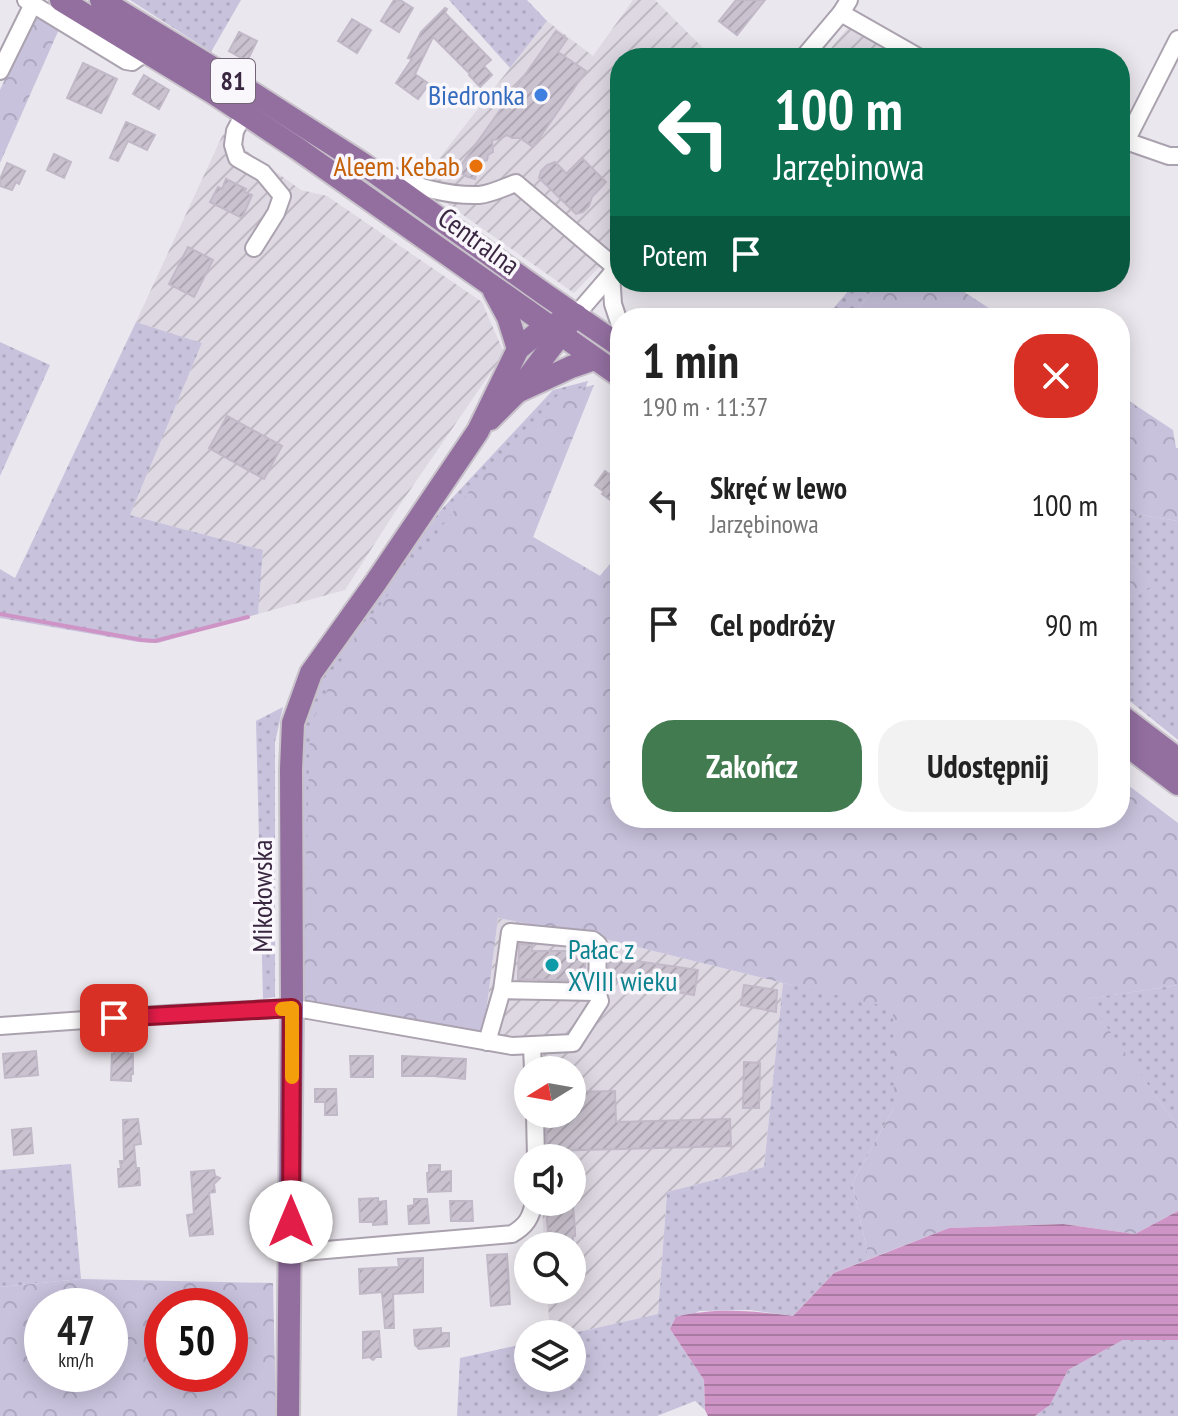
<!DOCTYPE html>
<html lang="pl">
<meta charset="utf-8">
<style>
body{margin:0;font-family:"PT Sans Narrow",sans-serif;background:#f2f2f2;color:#222;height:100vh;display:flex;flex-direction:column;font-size:30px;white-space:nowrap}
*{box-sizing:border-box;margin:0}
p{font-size:26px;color:#767676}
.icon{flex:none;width:44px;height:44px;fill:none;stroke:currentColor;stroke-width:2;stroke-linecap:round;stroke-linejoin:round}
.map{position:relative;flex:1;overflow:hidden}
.details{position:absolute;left:610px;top:308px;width:520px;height:520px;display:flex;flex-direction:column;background:#fff;border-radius:32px;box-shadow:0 4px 20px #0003}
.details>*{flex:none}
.banner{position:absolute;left:610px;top:48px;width:520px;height:244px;border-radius:32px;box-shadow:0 4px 20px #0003;background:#0b6e4f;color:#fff;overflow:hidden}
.needle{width:52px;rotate:259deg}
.tools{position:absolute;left:514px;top:1056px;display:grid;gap:16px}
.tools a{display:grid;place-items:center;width:72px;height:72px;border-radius:50%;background:#fff;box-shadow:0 4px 20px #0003;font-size:40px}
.speed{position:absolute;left:24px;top:1288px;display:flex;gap:16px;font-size:40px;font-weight:700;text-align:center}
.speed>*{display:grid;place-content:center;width:104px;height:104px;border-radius:50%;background:#fff;box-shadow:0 4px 20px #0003;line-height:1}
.speed small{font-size:20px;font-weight:400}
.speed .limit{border:12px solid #d22;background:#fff;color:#111}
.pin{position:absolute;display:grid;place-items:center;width:68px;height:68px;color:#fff;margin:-34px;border-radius:16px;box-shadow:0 4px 12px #0006}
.me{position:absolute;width:88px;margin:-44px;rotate:0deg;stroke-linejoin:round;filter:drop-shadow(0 0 6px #0008)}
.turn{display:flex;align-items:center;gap:28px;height:168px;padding:0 32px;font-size:36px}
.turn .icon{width:104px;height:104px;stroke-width:2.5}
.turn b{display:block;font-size:56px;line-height:68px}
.then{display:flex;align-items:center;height:76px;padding:0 32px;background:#0003;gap:16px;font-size:30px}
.round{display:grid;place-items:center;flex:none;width:84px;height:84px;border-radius:32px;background:#f2f2f2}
.overview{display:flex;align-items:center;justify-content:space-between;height:136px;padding:0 32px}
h1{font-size:48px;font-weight:700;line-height:60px}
.cta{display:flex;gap:16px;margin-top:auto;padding:16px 32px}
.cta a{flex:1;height:92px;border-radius:32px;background:#437b51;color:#fff;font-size:32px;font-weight:700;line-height:92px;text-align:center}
.cta a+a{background:#f2f2f2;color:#222}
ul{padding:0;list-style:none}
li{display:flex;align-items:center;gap:24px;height:120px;padding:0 32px}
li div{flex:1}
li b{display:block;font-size:30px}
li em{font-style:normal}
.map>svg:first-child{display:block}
.industrial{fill:url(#industrial-furrows)}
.green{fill:url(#green-dots)}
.forest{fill:url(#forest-crowns);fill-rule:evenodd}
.water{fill:url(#water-rules)}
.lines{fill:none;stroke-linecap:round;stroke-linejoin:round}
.stream{stroke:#ce94c5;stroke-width:4}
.building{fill:url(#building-hatch);stroke:#c2b9c8;stroke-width:2}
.minor-casing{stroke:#aba2af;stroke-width:20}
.major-casing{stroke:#c8c2ca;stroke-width:26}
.minor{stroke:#fff;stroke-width:16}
.major{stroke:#936fa0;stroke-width:22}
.route-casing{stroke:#92132f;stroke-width:20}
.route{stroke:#e11d48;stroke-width:14}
.slow{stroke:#f59e0b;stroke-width:14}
.shop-dot{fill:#3f7fe0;stroke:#f9f7fb;stroke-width:3}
.food-dot{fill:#e8710a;stroke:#f9f7fb;stroke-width:3}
.culture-dot{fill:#0f9aa8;stroke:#f9f7fb;stroke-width:3}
.labels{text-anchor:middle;stroke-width:7;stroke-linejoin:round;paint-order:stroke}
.shield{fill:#f9f7fb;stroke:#736578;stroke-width:2}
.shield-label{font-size:26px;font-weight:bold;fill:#392640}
.shop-label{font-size:28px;fill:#366cbe;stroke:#f9f7fb;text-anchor:end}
.food-label{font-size:28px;fill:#c56008;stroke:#f9f7fb;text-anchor:end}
.street-label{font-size:28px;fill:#392640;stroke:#f9f7fb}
.culture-label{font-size:28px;fill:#0d838f;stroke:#f9f7fb;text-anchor:start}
</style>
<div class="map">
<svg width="1178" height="1416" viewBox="0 0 1178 1416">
<defs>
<pattern id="industrial-furrows" width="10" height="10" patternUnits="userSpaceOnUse" patternTransform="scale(2)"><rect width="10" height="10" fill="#ded8e2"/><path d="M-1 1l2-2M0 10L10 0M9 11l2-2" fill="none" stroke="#bfb9c3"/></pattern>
<pattern id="green-dots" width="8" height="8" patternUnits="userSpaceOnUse" patternTransform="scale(2)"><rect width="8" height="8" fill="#c9c2dd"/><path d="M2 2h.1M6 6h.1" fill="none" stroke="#ada7bf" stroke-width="1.8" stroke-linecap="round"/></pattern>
<pattern id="forest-crowns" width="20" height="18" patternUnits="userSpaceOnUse" patternTransform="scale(2)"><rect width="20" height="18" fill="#c9c2dd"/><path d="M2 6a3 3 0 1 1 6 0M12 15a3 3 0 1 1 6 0" fill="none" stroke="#ada7bf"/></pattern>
<pattern id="water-rules" width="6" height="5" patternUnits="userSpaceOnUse" patternTransform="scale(2)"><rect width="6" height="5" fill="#ce94c5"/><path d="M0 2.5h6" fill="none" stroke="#a879a1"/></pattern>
<pattern id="building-hatch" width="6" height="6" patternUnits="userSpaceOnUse" patternTransform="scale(2)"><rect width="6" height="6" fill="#cac3cf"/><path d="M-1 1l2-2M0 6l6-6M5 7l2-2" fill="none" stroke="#aea7b3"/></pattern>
</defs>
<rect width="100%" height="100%" fill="#ebe7ee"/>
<g class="industrial">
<polygon points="633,0 655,0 713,58 620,58 620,246 574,293 419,184 547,21 593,56"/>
<polygon points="851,24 907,58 823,58"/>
<polygon points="223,134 301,190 327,196 482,302 504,353 395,512 345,590 258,614 263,550 130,515 202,343 136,322"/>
<polygon points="498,918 605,939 783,983 764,1167 667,1192 658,1314 569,1334 550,1334 547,1290 572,1290 572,1246 544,1246 542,1202 572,1202 572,1158 540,1158 539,1114 572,1114 572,1070 537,1070 536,1046 479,1035 485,1021"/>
</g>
<g class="green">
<polygon points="130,0 241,0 211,52"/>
<polygon points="449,0 527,0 547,21 510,68"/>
<polygon points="856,282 890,282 871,293 850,318 825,318"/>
<polygon points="136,322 202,343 130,515 263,550 258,614 158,643 138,642 0,618 0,569 15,578"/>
<polygon points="0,342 50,365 0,476"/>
<polygon points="588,381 533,537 600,576 620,552 620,818 1055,818 894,1036 894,1108 852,1183 869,1259 834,1273 793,1316 750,1310 699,1311 670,1329 704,1380 705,1410 695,1401 657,1416 457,1416 460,1358 528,1343 528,1378 572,1378 572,1334 569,1334 658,1314 667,1192 764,1167 783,983 802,987 491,910 285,1009 297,731 319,677 441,510 553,390"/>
<polygon points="1141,515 1178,521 1178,740 1120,693 1120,602 1153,585 1135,564 1120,555 1120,519"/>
<polygon points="283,707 275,742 275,997 263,999 256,721"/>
<polygon points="1178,985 1178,1127 1086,999"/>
<polygon points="71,1164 81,1279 0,1287 0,1170"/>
<polygon points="1123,1340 1178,1340 1178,1416 1035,1416 1050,1405 1068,1370"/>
</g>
<g class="forest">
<polygon points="33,17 60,27 0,163 0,90"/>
<polygon points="890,282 949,282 1004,318 850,318 871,293"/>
<polygon points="594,385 533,537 600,576 620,552 620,818 1120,818 1120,779 1178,823 1178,985 1087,999 1178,1127 1178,1211 1135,1234 1063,1224 949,1228 869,1259 852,1183 894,1108 893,1008 783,983 605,939 498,918 485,1021 479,1035 303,1002 310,726 349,645 482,475 560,393"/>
<polygon points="1120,395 1173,430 1176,448 1178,448 1178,521 1141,515 1120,519"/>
<polygon points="1120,555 1135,564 1154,585 1120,602"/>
<path d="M81,1279L273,1283L276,1416H0V1287ZM110,1306V1374H42V1306ZM162,1306H230V1374H162Z"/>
</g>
<path class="water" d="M1178,1211V1340H1123L1068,1370L1050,1405L1035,1416H708L705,1410L704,1380L670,1329L676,1317C715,1307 753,1311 793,1316L834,1273L949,1228L1063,1224L1135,1234Z"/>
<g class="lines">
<polyline class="stream" points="0,614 142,640 155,641 248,617"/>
</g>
<g class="building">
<polygon points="394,0 400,0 413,8 399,32 381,21"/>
<polygon points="736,0 765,0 737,35 719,21"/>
<polygon points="445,8 447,9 445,13 491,60 484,66 492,75 480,87 469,75 470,74 433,37 415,74 429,84 418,99 396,83 412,59 408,58 421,32"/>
<polygon points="352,19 371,30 357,53 338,41"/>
<polygon points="556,31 567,39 558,52 586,71 533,147 520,138 512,138 507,135 500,139 492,140 493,152 488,155 487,160 478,164 475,179 468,177 457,171"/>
<polygon points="239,32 257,41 247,61 229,51"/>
<polygon points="83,63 117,79 101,113 67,98"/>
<polygon points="144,75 169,90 159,109 133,94"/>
<polygon points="126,122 155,135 147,150 128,141 118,161 110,158"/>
<polygon points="54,154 71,162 64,178 47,170"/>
<polygon points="582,158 606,182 592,197 589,206 583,212 576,214 539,178 541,171 547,165 555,162 567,174"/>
<polygon points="7,163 25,171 19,184 16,182 12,190 0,186 0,179"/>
<polygon points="226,179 246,189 244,192 252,195 242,218 210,202 218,187 222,189"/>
<polygon points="188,247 213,260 194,297 169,284"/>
<polygon points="227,416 282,446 264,479 209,448"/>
<polygon points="605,471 620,482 620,507 602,494 604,492 595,485"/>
<polygon points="519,944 532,945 532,951 569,951 569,949 585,950 585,981 518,979"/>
<polygon points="609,957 698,970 694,995 608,980"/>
<polygon points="744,985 777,990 776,1012 741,1005"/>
<polygon points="115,1040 128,1040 128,1054 133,1054 133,1074 131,1074 131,1081 111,1080 112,1054 114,1054"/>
<polygon points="36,1051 38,1075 5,1078 3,1054"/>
<polygon points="350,1056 373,1056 373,1077 351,1077"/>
<polygon points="402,1056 466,1059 465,1079 433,1076 402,1076"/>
<polygon points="744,1062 760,1063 759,1108 743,1108"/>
<polygon points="315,1089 336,1089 337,1115 325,1115 325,1102 315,1102"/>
<polygon points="615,1091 616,1122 730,1119 731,1146 547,1151 546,1114 572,1114 572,1092"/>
<polygon points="138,1119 141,1144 134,1145 136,1168 139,1168 140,1185 119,1187 118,1169 121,1169 120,1161 124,1161 123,1120"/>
<polygon points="31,1128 33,1153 14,1155 12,1130"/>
<polygon points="429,1165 440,1165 440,1172 451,1171 451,1191 428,1192 427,1173 429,1173"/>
<polygon points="214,1170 215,1176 220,1178 214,1184 215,1192 209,1193 213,1234 190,1236 187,1215 194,1214 191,1172"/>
<polygon points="378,1198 378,1202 386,1201 387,1224 373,1225 373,1222 360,1222 359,1199"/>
<polygon points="414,1199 427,1199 429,1223 409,1224 408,1206 414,1205"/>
<polygon points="450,1201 472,1201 473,1221 451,1221"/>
<polygon points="548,1202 571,1202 573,1207 575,1229 575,1236 573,1236 573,1246 552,1246 551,1231 548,1231 546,1208 549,1208"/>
<polygon points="507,1254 510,1304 491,1306 487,1255"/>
<polygon points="423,1258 423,1292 393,1294 394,1328 385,1328 382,1292 360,1294 359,1269 399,1267 398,1259"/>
<polygon points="441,1328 441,1333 449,1333 449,1346 419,1349 415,1345 414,1330"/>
<polygon points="379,1331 381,1357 376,1357 373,1360 369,1357 363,1358 363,1332"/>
</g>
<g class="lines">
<g class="minor-casing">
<g id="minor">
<polyline points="26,0 126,61 132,62 146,52"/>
<polyline points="841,13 920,58"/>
<polyline points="803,58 841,13 849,0"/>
<polyline points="0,71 33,4"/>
<polyline points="244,114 235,131 233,145 237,158 263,173 282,196 276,213 254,248"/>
<polyline points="1120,139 1169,156 1178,156"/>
<polyline points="1126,141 1178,39"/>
<path d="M390,175C417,187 450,196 479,195C491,194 505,187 516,183L616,268"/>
<polyline points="611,274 613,304 620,325"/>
<polyline points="576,315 620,264"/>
<polyline points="0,1026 170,1014 292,1008 308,1010 512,1046 573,1043 600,1001 597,992"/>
<polyline points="487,1042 502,990 510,932 593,940 598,944 597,992 502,990"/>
<polyline points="532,1047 533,1070"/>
<polyline points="535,1114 536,1158"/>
<path d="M291,1253L512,1234C526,1226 531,1218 534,1202"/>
</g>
</g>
<g class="major-casing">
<g id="major">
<polyline points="61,0 212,92 298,149 620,376"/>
<polyline points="101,0 221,73 363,164 543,293 620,346"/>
<polyline points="494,291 508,317 518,349"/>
<polyline points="519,391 571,367 594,359"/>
<polyline points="490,419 517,392 570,322"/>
<polyline points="1120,715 1178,759"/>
<polyline points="1120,740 1178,784"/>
<polyline points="288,1416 292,1008 291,769 293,723 311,673 376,582 478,431 518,349 541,330 576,315"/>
</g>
</g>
<use href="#minor" class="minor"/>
<use href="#major" class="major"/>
</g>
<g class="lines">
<g class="route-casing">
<polyline id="route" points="114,1018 292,1008 291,1222"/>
</g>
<use href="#route" class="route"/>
<polyline class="slow" points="282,1009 292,1008 292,1077"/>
</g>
<circle class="shop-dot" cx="541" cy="95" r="8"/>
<circle class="food-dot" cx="476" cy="166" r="8"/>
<circle class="culture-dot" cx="552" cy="965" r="8"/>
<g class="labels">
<rect class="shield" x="211" y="59" width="44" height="44" rx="6"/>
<g class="shield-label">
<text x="233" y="90">81</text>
</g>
<g class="shop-label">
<text x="525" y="105">Biedronka</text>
</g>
<g class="food-label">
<text x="460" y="176">Aleem Kebab</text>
</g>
<g class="street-label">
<text transform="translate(479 241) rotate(36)" y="10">Centralna</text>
<text transform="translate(262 896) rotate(-90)" y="10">Mikołowska</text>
</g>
<g class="culture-label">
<text x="568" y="959">Pałac z<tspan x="568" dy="32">XVIII wieku</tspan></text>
</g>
</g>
</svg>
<div class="tools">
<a><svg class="needle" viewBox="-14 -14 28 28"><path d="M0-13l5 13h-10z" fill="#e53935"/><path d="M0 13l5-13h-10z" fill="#767676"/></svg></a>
<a><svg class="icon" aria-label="sound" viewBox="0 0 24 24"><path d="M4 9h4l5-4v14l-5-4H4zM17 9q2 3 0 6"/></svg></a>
<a><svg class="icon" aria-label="search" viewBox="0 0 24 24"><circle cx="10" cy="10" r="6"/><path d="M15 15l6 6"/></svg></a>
<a><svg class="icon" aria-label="layers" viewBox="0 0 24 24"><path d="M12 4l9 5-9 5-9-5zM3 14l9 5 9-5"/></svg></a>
</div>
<div class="speed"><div>47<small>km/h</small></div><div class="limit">50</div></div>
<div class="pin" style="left:114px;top:1018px;background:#d93025"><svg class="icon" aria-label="arrive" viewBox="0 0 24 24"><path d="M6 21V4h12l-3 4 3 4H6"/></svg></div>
<svg class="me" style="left:291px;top:1222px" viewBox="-20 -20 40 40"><circle r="19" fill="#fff"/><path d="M0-13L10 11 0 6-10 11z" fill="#e11d48"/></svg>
<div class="banner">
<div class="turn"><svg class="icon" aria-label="left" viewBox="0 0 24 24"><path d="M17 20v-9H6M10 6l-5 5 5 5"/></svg><div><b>100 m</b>Jarzębinowa</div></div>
<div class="then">Potem<svg class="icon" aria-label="arrive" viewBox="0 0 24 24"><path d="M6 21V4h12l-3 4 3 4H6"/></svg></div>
</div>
<section class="details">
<div class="overview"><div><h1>1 min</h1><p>190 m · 11:37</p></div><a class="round" style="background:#d93025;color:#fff"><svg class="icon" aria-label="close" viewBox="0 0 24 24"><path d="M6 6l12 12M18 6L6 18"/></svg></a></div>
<ul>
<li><svg class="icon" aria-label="left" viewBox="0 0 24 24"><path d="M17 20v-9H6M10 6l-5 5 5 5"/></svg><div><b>Skręć w lewo</b><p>Jarzębinowa</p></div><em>100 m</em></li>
<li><svg class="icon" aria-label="arrive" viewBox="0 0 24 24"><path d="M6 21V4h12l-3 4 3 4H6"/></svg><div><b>Cel podróży</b></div><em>90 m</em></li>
</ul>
<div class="cta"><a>Zakończ</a><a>Udostępnij</a></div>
</section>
</div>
